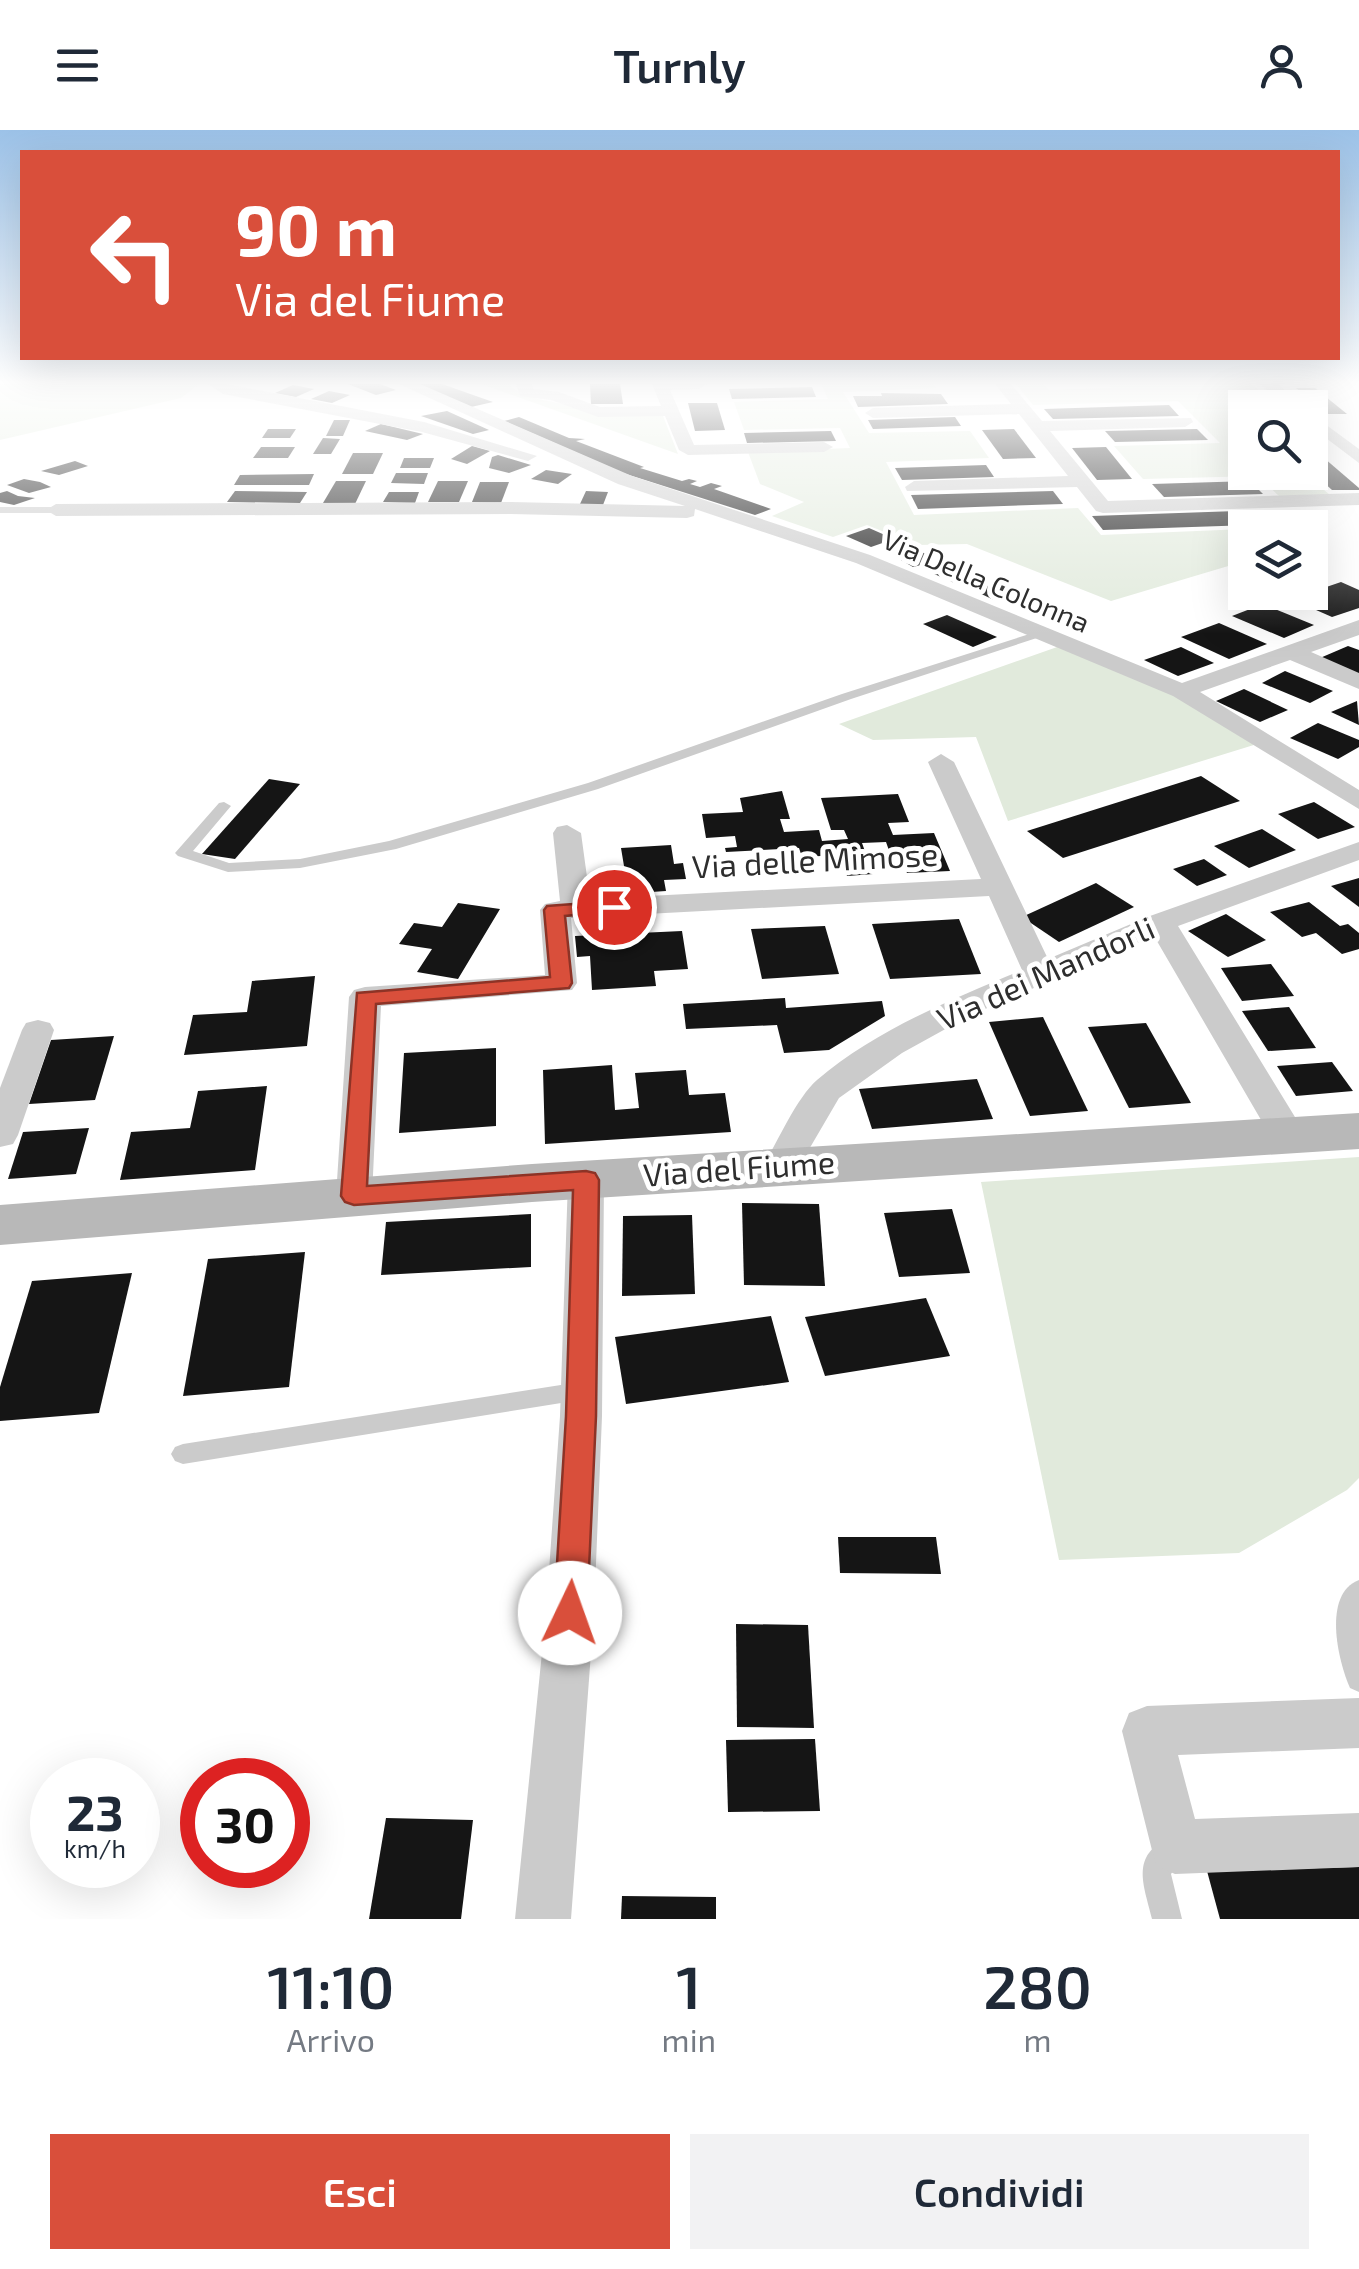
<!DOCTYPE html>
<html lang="it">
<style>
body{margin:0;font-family:"Exo 2",sans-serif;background:#f2f2f3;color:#1f2937;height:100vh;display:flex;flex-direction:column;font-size:38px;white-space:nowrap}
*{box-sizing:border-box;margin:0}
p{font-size:32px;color:#747a83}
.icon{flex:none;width:55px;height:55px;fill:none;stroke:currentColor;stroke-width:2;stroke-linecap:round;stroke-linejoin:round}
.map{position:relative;height:1789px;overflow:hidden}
.sheet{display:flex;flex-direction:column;background:#fff;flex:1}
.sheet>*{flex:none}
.banner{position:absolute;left:20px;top:20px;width:1320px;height:210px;border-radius:0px;box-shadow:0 10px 40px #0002;background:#d94f3b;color:#fff;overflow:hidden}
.fabs{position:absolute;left:1228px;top:260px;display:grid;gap:20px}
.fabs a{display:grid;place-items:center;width:100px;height:100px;border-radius:0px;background:#fff;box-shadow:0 10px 40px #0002;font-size:50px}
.speed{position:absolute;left:30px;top:1628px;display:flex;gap:20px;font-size:50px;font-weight:700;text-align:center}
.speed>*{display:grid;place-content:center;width:130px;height:130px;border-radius:50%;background:#fff;box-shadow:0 10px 40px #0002;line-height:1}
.speed small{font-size:25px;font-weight:400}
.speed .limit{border:15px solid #d22;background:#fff;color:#111}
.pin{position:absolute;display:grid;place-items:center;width:85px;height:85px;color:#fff;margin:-42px;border:5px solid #fff;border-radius:50%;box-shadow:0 2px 10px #0007}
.me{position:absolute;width:110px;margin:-55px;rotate:3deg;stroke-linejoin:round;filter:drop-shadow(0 0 8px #0008)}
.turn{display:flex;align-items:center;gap:35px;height:210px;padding:0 50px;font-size:45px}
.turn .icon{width:130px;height:130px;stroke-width:2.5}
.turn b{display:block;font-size:70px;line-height:85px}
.eta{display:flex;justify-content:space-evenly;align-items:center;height:170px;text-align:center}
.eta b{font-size:60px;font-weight:600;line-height:70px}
.action{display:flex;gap:20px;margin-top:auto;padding:20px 50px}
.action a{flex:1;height:115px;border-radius:0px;background:#d94f3b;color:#fff;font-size:40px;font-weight:600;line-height:115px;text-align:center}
.action a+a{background:#f2f2f3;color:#1f2937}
header{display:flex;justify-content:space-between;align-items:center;height:130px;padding:0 50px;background:#fff;font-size:45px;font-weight:600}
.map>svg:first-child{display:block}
.green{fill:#e1eadc}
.building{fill:#151515}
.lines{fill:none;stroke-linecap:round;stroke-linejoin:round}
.lane{fill:#cbcbcb;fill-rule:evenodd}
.street{fill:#cbcbcb;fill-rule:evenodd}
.secondary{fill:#b8b8b8;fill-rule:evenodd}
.route{fill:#d94f3b;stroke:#8d3326;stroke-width:2.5}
.labels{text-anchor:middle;stroke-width:10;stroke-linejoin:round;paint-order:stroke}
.far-street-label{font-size:28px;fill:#2e2e2e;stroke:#fff}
.street-label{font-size:32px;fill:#2e2e2e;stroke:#fff}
</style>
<header><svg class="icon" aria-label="menu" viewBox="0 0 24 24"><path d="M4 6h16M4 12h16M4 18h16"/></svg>Turnly<svg class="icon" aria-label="person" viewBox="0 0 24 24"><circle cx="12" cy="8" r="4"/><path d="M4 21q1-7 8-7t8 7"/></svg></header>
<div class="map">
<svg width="1359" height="1789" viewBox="0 0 1359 1789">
<rect width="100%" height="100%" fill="#fff"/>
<g class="green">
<polygon points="0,254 199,254 181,268 0,310"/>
<path d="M481,254H510C523,278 631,279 661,281L678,324Z"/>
<polygon points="821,254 933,254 936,258 843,262 869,303 970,301 989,328 886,332 914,385 1078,378 1101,405 1245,399 1245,431 1111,471 967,414 917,415 867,395 833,407 772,386 804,372 760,354 748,322 850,318 840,298 744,300 734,272 828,269"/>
<polygon points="1016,254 1044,254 1049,260 1111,258 1109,254 1252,254 1260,261 1245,262 1256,272 1227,274 1245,290 1245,342 1304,343 1330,365 1280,367 1258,346 1143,349 1114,316 1220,313 1178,271 1033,275"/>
<polygon points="1060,516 1178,563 1257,614 1008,691 976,607 873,610 839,594"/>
<polygon points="1359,1027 1359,1348 1347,1360 1239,1423 1059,1430 981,1052"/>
</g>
<g class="building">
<polygon points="348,254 380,254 396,260 376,265"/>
<polygon points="418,254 442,254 493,272 471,277"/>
<polygon points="590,254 620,254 623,274 591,274"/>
<polygon points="293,255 314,259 296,267 275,263"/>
<polygon points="812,257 816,267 732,269 729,259"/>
<polygon points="1296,258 1315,258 1347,284 1327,284"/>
<polygon points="329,261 350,265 332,273 311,269"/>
<polygon points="881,263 941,264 948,274 858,277 853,266 882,266"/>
<polygon points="688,273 717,273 725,300 695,301"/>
<polygon points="1169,275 1179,286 1053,289 1044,279"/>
<polygon points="447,281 489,300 473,304 421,286"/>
<polygon points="519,287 569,308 585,309 576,311 644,337 640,338 682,351 689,349 697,351 690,354 700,357 711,353 722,356 714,359 771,379 755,385 623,343 504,291"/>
<polygon points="955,287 961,296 873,299 868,290"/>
<polygon points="334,290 350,290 343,306 326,306"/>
<polygon points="381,294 423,304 407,310 365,301"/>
<polygon points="268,299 296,299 290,308 262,308"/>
<polygon points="1014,299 1036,328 1003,329 982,300"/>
<polygon points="1197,299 1208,310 1115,312 1105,301"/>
<polygon points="831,301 836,311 747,313 744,303"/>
<polygon points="323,308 340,309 331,324 313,324"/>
<polygon points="472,316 490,321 467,334 451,329"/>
<polygon points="1310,316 1359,358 1359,360 1332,360 1310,340"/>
<polygon points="261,317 295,317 288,328 253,328"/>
<polygon points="1106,317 1132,349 1097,350 1072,318"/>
<polygon points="353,323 383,323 373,344 342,344"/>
<polygon points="498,325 531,335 509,343 489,338 492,327"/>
<polygon points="404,328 434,328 430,338 400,338"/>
<polygon points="75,331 88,336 59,345 41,341"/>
<polygon points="986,335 994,347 902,350 895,338"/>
<polygon points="546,340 572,344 558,354 531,349"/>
<polygon points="396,343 428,343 424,354 391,353"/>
<polygon points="314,344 309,355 234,355 240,345"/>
<polygon points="24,349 40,352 51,357 29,363 7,355"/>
<polygon points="336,351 366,351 355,374 323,373"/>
<polygon points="438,351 468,351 459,372 428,372"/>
<polygon points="1250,351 1263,364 1164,367 1152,354"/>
<polygon points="480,352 509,352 501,373 472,372"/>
<polygon points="7,361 18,366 35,368 14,375 0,372 0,363"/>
<polygon points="235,361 307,362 300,373 227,372"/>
<polygon points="586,361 608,362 603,375 580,374"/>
<polygon points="1053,361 1063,374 918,379 911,365"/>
<polygon points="389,362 419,362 415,373 383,372"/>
<polygon points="1237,381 1251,395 1103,400 1092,386"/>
<polygon points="869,398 894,409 871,417 846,406"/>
<polygon points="919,421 931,426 948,428 913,437 894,426"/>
<polygon points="959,433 986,445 959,455 932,443"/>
<polygon points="998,452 1021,462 996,471 973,460"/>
<polygon points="1341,452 1359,460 1359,478 1332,487 1291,469"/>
<polygon points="1037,467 1064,478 1042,487 1015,475"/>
<polygon points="1263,474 1314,495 1284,508 1232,486"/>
<polygon points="947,485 997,507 973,517 923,494"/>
<polygon points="1219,493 1267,514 1229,529 1181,507"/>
<polygon points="1348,516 1359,520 1359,544 1320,528"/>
<polygon points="1181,517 1214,533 1178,546 1144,530"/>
<polygon points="1285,541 1333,561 1310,573 1262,553"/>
<polygon points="1244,559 1288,580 1260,592 1216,571"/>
<polygon points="1357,571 1359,595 1331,582"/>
<polygon points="1318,593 1359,610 1359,617 1338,629 1290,608"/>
<polygon points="1201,646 1240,671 1063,728 1027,701"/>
<polygon points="269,649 300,654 235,729 202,724"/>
<polygon points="782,661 790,689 780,689 784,702 819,700 822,711 848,709 844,700 831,700 821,668 898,664 909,692 888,693 893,705 934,703 950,741 907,743 901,728 892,729 886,712 862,713 873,744 847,746 840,725 802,727 799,718 726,722 725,718 737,717 735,706 706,708 702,684 743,682 740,668"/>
<polygon points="1314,672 1355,697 1318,709 1278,684"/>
<polygon points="1262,699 1296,720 1249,738 1214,716"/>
<polygon points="671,715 674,734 683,733 686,749 664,750 666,761 607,765 605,743 625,742 621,718"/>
<polygon points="1204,729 1227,745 1197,756 1173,739"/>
<polygon points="1359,748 1359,777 1331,756"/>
<polygon points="1096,753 1134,777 1059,812 1022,787"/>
<polygon points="1309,772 1340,796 1348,794 1359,803 1359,819 1342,824 1316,803 1302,807 1270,782"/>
<polygon points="458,773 500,779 458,849 417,842 432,819 399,814 414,793 442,797"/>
<polygon points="1226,784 1266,810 1228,827 1188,801"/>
<polygon points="959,789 981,844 890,849 872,794"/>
<polygon points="825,796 839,844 762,849 751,799"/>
<polygon points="682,801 688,839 654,841 656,856 592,860 590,826 577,827 575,806"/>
<polygon points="1271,834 1294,866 1242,871 1221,838"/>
<polygon points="315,846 307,916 184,925 193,885 247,882 252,851"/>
<polygon points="785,868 786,878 882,871 885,886 829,920 784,923 777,895 686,899 683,874"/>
<polygon points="1289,877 1316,918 1268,921 1242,881"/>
<polygon points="1043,887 1088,981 1030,986 989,892"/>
<polygon points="1146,893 1191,973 1129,978 1088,897"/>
<polygon points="114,906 95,970 29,974 51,910"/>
<polygon points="496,918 496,996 399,1003 404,923"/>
<polygon points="1332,932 1353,961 1296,966 1277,936"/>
<polygon points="612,935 615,980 639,978 635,943 686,940 689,965 725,963 731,1002 545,1014 543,940"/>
<polygon points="977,949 993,989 872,999 859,959"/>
<polygon points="267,956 255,1040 120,1050 131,1002 190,998 198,961"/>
<polygon points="89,998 76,1044 8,1049 23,1002"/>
<polygon points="742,1073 819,1074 825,1156 744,1155"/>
<polygon points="952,1079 970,1143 899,1147 884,1083"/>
<polygon points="531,1084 531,1137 381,1145 386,1092"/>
<polygon points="692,1085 695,1164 622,1166 623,1086"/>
<polygon points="305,1122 289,1257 183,1266 208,1129"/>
<polygon points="132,1143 99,1283 0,1291 0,1257 32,1151"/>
<polygon points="926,1168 950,1226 825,1246 805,1187"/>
<polygon points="771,1186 789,1252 626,1274 615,1207"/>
<polygon points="838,1407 936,1407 941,1444 840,1443"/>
<polygon points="736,1494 808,1495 814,1598 737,1597"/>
<polygon points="815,1609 820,1681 728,1682 726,1610"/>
<polygon points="386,1688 473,1690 461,1789 369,1789"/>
<polygon points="1359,1737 1359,1789 1220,1789 1207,1741"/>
<polygon points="622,1766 716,1767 716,1789 621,1789"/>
</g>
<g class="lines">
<g class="lane">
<polygon points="0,377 56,377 61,380 56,383 0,383"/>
<polygon points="1039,501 1049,504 851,569 598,659 396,719 300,738 228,742 178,726 175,723 219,673 224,672 231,676 193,721 229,733 300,729 389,711 588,653 842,564"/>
<polygon points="580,1252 588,1255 591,1261 588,1267 580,1270 183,1334 175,1331 171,1324 175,1317 183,1314"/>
<path d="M1359,1450V1562L1350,1558C1338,1531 1322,1464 1359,1450Z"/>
<path d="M1171,1707L1181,1712L1186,1722L1171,1744L1182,1789H1152C1144,1755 1129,1725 1171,1707Z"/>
</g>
<g class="street">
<polygon points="208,254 226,254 424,292 537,326 528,331 422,302 223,264"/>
<polygon points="399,254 420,254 632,346 870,425 1182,553 1359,490 1359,505 1311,522 1359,543 1359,559 1290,530 1200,562 1359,660 1359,679 1173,566 856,433 695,379 694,386 687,388 511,384 56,386 46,380 56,374 511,372 685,376 618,354"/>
<polygon points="516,254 532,254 533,259 559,262 600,277 661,276 652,254 707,254 699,259 670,260 694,315 824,312 833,317 824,322 688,325 679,320 665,286 598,287 551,270 520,266"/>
<polygon points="995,254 1011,254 1042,291 1191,288 1193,292 1185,297 1050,301 1108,371 1359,363 1359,375 1103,383 1096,381 1077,357 907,361 905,357 914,351 1068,346 1019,284 873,288 865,283 873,278 1011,274"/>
<polygon points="1260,254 1278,254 1305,278 1286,278"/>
<polygon points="1310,283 1359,319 1359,333 1310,296"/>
<path d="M941,624L954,632L1048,829L1150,786L1359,712V730L1178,796L1306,1005L1301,1014L1288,1017L1275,1014L1154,806L969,886L902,923L839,968L794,1045L781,1049L768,1045L763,1036C777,1013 797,967 817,950C875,900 953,869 1022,840L989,766L571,788L577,853L572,860L381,876L372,1066L367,1075L354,1079L341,1075L336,1066L349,867L354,860L365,857L545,845L540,780L545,774L560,771L553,703L557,697L567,695L581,703L590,769L981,749L928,632Z"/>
<polygon points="38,890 50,893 54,900 18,1005 13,1014 0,1017 0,958 22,900 26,893"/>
<polygon points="586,1037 599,1041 604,1050 602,1286 594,1483 571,1789 515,1789 546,1483 560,1286 568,1050 573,1041"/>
<polygon points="1359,1568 1359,1618 1178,1625 1195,1689 1359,1683 1359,1737 1175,1744 1156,1736 1122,1601 1129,1583 1147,1576"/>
</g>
<polygon class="secondary" points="1359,983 1359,1019 532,1072 0,1115 0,1075 532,1034"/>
</g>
<linearGradient id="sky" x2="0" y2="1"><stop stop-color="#9cc2e8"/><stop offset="0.5" stop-color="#fff"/><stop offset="1" stop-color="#fff" stop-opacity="0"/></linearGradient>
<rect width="1359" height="504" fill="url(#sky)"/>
<polygon class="route" points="614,771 621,772 624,777 621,781 565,786 572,853 569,858 376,874 367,1056 586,1041 595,1043 599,1050 596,1286 587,1483 582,1494 570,1499 558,1494 554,1483 566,1286 573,1060 354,1075 345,1072 341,1066 357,863 550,847 544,780 547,776"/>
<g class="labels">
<g class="far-street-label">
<text transform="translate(986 451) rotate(23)" y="10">Via Della Colonna</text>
</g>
<g class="street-label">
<text transform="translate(815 731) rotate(-3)" y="11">Via delle Mimose</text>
<text transform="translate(1046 844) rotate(-24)" y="11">Via dei Mandorli</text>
<text transform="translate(739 1039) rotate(-4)" y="11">Via del Fiume</text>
</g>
</g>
</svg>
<div class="fabs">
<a><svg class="icon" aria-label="search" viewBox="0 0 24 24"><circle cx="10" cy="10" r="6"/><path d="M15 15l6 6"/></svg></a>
<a><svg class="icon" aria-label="layers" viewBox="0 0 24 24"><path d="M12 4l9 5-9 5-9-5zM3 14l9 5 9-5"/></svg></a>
</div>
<div class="speed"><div>23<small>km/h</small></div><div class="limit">30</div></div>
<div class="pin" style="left:614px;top:777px;background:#d93025"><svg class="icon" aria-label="arrive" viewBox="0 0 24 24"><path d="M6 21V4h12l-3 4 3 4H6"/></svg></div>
<svg class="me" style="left:570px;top:1483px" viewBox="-20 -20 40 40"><circle r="19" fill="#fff"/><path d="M0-13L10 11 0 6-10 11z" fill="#d94f3b"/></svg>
<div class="banner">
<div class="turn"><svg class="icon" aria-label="left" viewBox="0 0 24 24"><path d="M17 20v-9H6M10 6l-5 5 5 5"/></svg><div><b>90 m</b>Via del Fiume</div></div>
</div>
</div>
<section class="sheet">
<div class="eta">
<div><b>11:10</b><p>Arrivo</p></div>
<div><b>1</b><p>min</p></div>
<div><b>280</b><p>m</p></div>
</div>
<div class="action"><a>Esci</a><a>Condividi</a></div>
</section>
